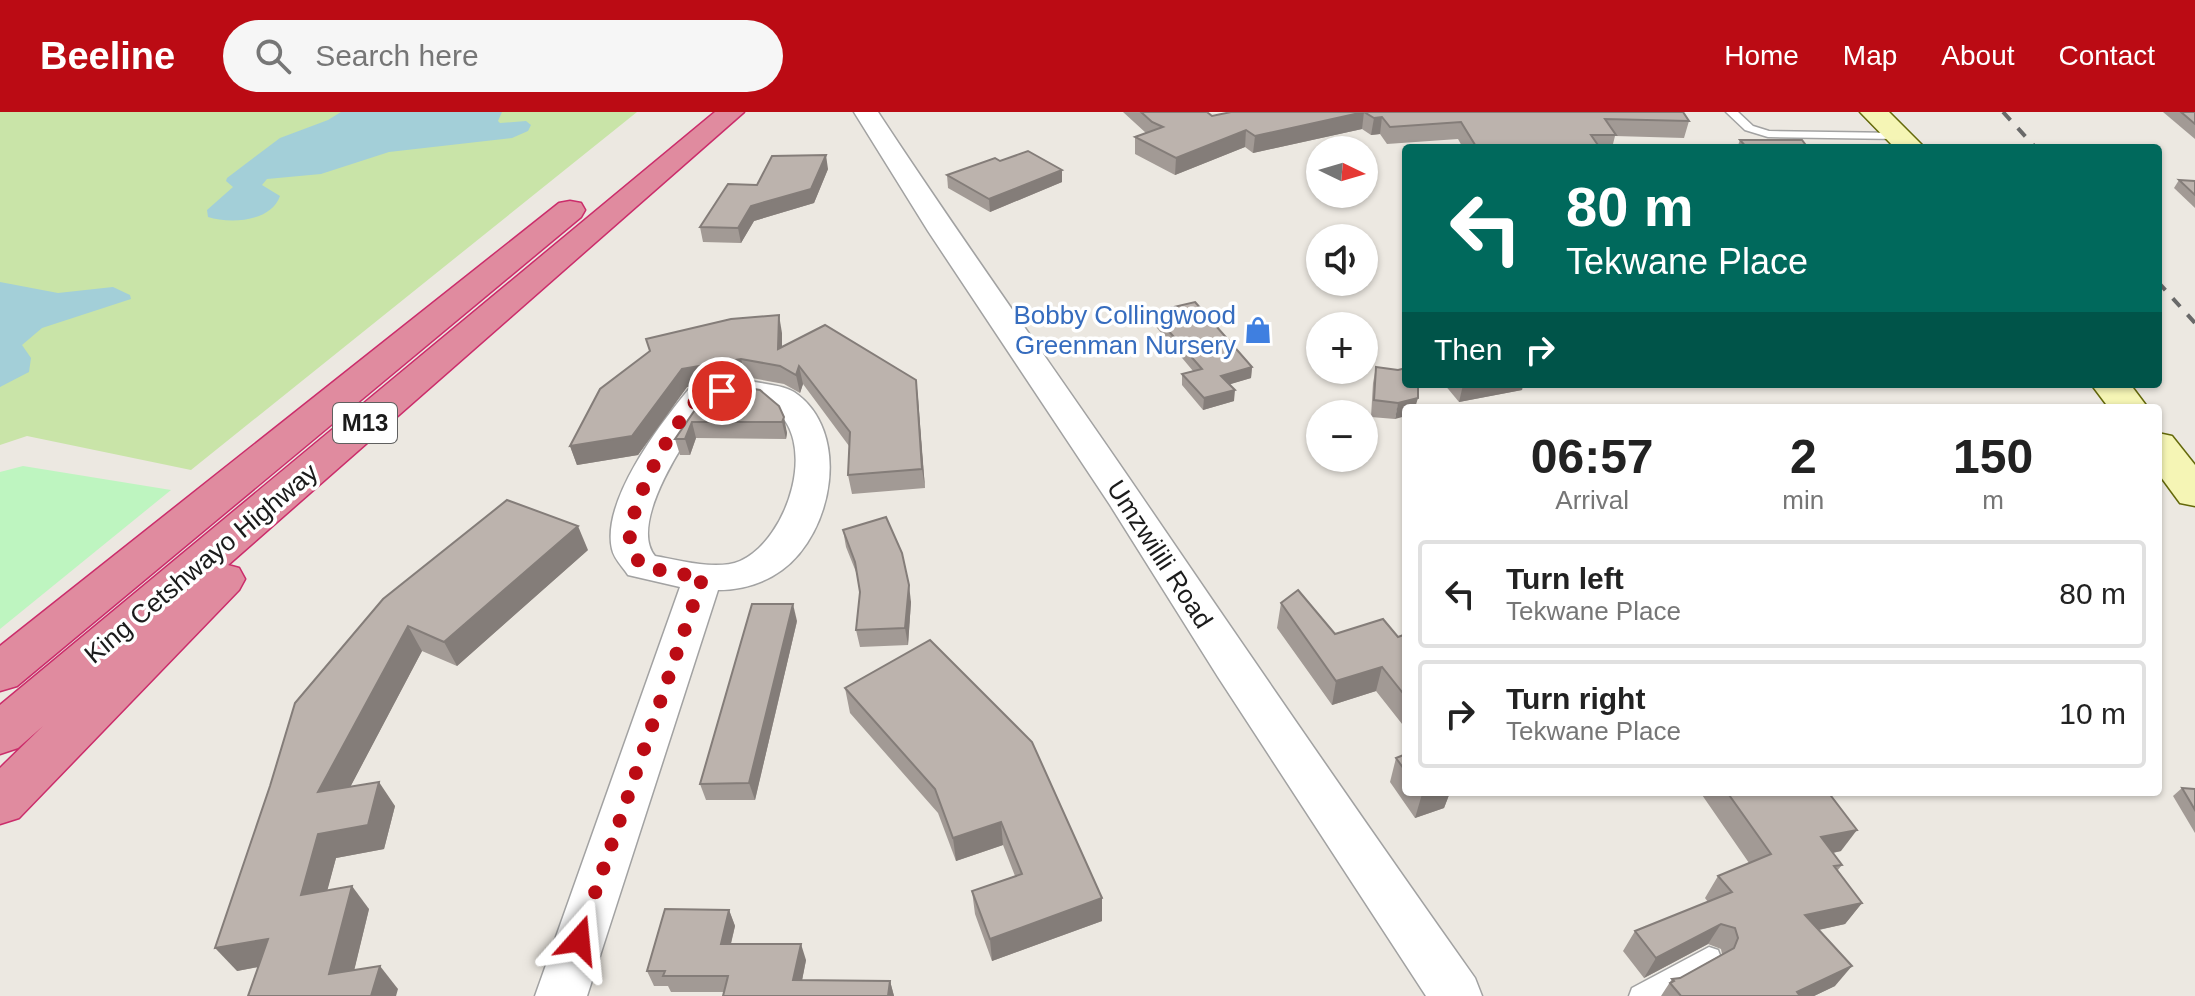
<!DOCTYPE html>
<meta charset="utf-8">
<style>
body{margin:0;font-family:Helvetica,sans-serif;background:#f6f6f6;color:#222;height:100vh;display:flex;flex-direction:column;font-size:30px;white-space:nowrap}
*{box-sizing:border-box;margin:0}
p{font-size:26px;color:#767676}
.icon{flex:none;width:44px;height:44px;fill:none;stroke:currentColor;stroke-width:2;stroke-linecap:round;stroke-linejoin:round}
.map{position:relative;flex:1;overflow:hidden}
.details{position:absolute;left:1402px;top:292px;width:760px;height:392px;display:flex;flex-direction:column;background:#fff;border-radius:8px;box-shadow:0 2px 6px #0004}
.details>*{flex:none}
.top-card{position:absolute;left:1402px;top:32px;width:760px;height:244px;border-radius:8px;box-shadow:0 2px 6px #0004;background:#00695c;color:#fff;overflow:hidden}
.needle{width:52px;rotate:95deg}
.tools{position:absolute;left:1306px;top:24px;display:grid;gap:16px}
.tools a{display:grid;place-items:center;width:72px;height:72px;border-radius:50%;background:#fff;box-shadow:0 2px 6px #0004;font-size:40px}
.pin{position:absolute;display:grid;place-items:center;width:68px;height:68px;color:#fff;margin:-34px;border:4px solid #fff;border-radius:50%;box-shadow:0 2px 8px #0007}
.me{position:absolute;width:88px;margin:-44px;rotate:18deg;stroke-linejoin:round;filter:drop-shadow(0 0 6px #0008)}
.turn{display:flex;align-items:center;gap:28px;height:168px;padding:0 32px;font-size:36px}
.turn .icon{width:104px;height:104px;stroke-width:2.5}
.turn b{display:block;font-size:56px;line-height:68px}
.then{display:flex;align-items:center;height:76px;padding:0 32px;background:#0003;gap:16px;font-size:30px}
.eta{display:flex;justify-content:space-evenly;align-items:center;height:136px;text-align:center}
.eta b{font-size:48px;font-weight:700;line-height:56px}
ul{padding:0;list-style:none}
li{display:flex;align-items:center;gap:24px;height:108px;margin:0 16px 12px;padding:0 16px;border:4px solid #e0e0e0;border-radius:8px}
li div{flex:1}
li b{display:block;font-size:30px}
li em{font-style:normal}
header{display:flex;align-items:center;gap:48px;box-sizing:border-box;height:112px;padding:0 40px;background:#bb0b14;color:#fff}
header strong{font-size:38px}
nav{display:flex;gap:44px;margin-inline-start:auto;font-size:28px}
.search{width:560px;height:72px;background:#f6f6f6;display:flex;align-items:center;gap:20px;box-sizing:border-box;padding:0 28px;border-radius:44px;color:#767676;font-size:30px}
.map>svg:first-child{display:block}
.grass{fill:#c9e4a8}
.park{fill:#bef5c0}
.water{fill:#a3cfd8}
.lines{fill:none;stroke-linecap:round;stroke-linejoin:round}
.lane-casing{stroke:#a2a2a2;stroke-width:3}
.street-casing{stroke:#a2a2a2;stroke-width:3}
.secondary-casing{stroke:#64690a;stroke-width:3}
.highway-casing{stroke:#cb2d6b;stroke-width:3}
.lane{fill:#fff;fill-rule:evenodd}
.street{fill:#fff;fill-rule:evenodd}
.secondary{fill:#f5f5b5;fill-rule:evenodd}
.highway{fill:#e08b9f;fill-rule:evenodd}
.rail{stroke:#696969;stroke-width:4;stroke-dasharray:11 11;stroke-linecap:butt}
.wall{fill:#a29a95}
.shaded-wall{fill:#847d79}
.building{fill:#bcb3ad;stroke:#847d79;stroke-width:2}
.route{stroke:#bb0b14;stroke-width:14;stroke-dasharray:0 25.2}
.labels{text-anchor:middle;stroke-width:7;stroke-linejoin:round;paint-order:stroke}
.shield{fill:#fff;stroke:#5f5f5f;stroke-width:2}
.shield-label{font-size:24px;font-weight:bold;fill:#1b1b1b}
.shop-label{font-size:26px;fill:#366cbe;stroke:#fff;text-anchor:end}
.street-label{font-size:26px;fill:#1b1b1b;stroke:#fff}
</style>
<header>
<strong>Beeline</strong>
<div class="search"><svg class="icon" aria-label="search" viewBox="0 0 24 24"><circle cx="10" cy="10" r="6"/><path d="M15 15l6 6"/></svg>Search here</div>
<nav><a>Home</a><a>Map</a><a>About</a><a>Contact</a></nav>
</header>
<div class="map">
<svg width="2195" height="884" viewBox="0 0 2195 884">
<rect width="100%" height="100%" fill="#ece8e1"/>
<polygon class="grass" points="0,0 637,0 191,358 27,324 0,333"/>
<polygon class="park" points="23,354 171,378 0,517 0,360"/>
<g class="water">
<path d="M341,0H502L498,9L500,11L526,9L531,13L528,19L512,26L389,40L321,62L267,67L262,73L280,84C271,110 230,112 208,105L207,98L233,75L226,69L227,66L280,26L328,8Z"/>
<polygon points="0,170 58,181 113,175 130,183 131,187 42,216 22,233 31,246 29,260 0,275"/>
</g>
<g class="lines">
<g class="lane-casing">
<g id="lane">
<polygon points="1726,0 1738,0 1753,14 1769,19 1898,21 1904,24 1898,27 1768,25 1745,18"/>
<polygon points="1709,835 1718,838 1721,846 1718,854 1665,884 1629,884 1632,876"/>
</g>
</g>
<g class="street-casing">
<g id="street">
<path d="M854,0H878C962,128 1051,252 1138,379C1249,542 1361,705 1475,866L1482,884H1426L1218,565L1110,393L928,119Z"/>
<path d="M746,268C760,272 781,272 794,280C852,319 833,421 782,458C763,472 740,478 718,478L587,884H535L680,475L628,463C623,455 614,447 612,437C601,389 660,312 689,277ZM746,288C753,289 763,290 770,294C821,326 788,428 740,449C716,459 679,448 655,444C627,410 690,320 711,292Z"/>
</g>
</g>
<g class="secondary-casing">
<g id="secondary">
<polygon points="1860,0 1889,0 1925,36 1895,36"/>
<polygon points="2091,272 2130,272 2148,296 2109,296"/>
<polygon points="2158,321 2172,324 2195,353 2195,394 2180,391 2158,361"/>
</g>
</g>
<g class="highway-casing">
<g id="highway">
<polygon points="715,0 744,0 228,453 239,456 245,467 239,478 19,706 0,712 0,656 43,614 18,636 0,642 0,593"/>
<polygon points="570,89 581,91 585,98 581,105 17,574 0,579 0,534 559,91"/>
</g>
</g>
<use href="#lane" class="lane"/>
<use href="#street" class="street"/>
<use href="#secondary" class="secondary"/>
<use href="#highway" class="highway"/>
<g class="rail">
<polyline points="2003,0 2036,36"/>
<polyline points="2158,170 2195,211"/>
</g>
</g>
<g class="wall">
<polygon points="1123,0 1207,0 1212,4 1231,0 1683,0 1689,9 1684,26 1615,24 1612,36 1463,36 1458,27 1387,32 1380,22 1371,23 1362,17 1253,41 1245,35 1175,63 1135,42 1135,25 1146,21"/>
<polygon points="2163,0 2195,0 2195,27"/>
<polygon points="1740,28 1808,36 1737,36"/>
<polygon points="1000,49 1062,70 990,100 948,76 947,63"/>
<polygon points="828,57 814,91 754,109 741,131 703,130 700,115 757,73"/>
<polygon points="2179,68 2195,69 2195,96 2174,76"/>
<polygon points="1152,200 1252,255 1251,266 1230,272 1234,289 1203,298 1182,273 1182,262 1193,259 1152,210"/>
<polygon points="782,221 782,235 916,268 925,376 852,382 848,363 849,334 803,272 800,281 784,272 746,265 687,275 638,343 577,353 570,334"/>
<polygon points="1376,255 1398,258 1406,256 1395,307 1371,305 1373,271"/>
<polygon points="1444,272 1523,272 1522,278 1459,290"/>
<polygon points="708,279 779,294 787,321 786,327 696,326 690,343 680,343 675,327"/>
<polygon points="843,418 911,490 908,533 860,535 856,518 860,480 858,465 846,435"/>
<polygon points="588,438 457,554 422,539 350,675 395,694 384,737 336,746 327,778 369,797 354,858 398,877 258,855 237,859 383,487"/>
<polygon points="1281,491 1335,522 1398,525 1406,522 1406,617 1376,579 1332,593 1277,516"/>
<polygon points="797,509 755,688 706,688 700,672"/>
<polygon points="845,576 1102,786 1102,809 992,849 975,802 972,779 1015,764 1003,733 956,749 938,701 850,601"/>
<polygon points="1406,642 1406,680 1455,680 1449,683 1444,696 1415,706 1390,670 1396,646"/>
<polygon points="2182,676 2195,677 2195,721 2173,684"/>
<polygon points="1700,680 1828,680 1841,739 1833,741 1842,753 1837,759 1862,791 1845,812 1819,818 1835,874 1814,884 1661,884 1672,867 1680,866 1722,842 1721,837 1708,832 1644,866 1623,839 1635,819 1708,790 1705,786 1718,764 1749,751"/>
<polygon points="729,798 735,814 731,832 806,848 802,868 890,869 894,884 723,884 724,880 671,880 668,874 654,874 647,859"/>
</g>
<g class="shaded-wall">
<polygon points="1364,0 1362,17 1253,41 1255,24"/>
<polygon points="1382,5 1380,22 1371,23 1374,6"/>
<polygon points="1246,18 1245,35 1175,63 1176,46"/>
<polygon points="826,43 828,57 814,91 754,109 741,131 738,116 751,94"/>
<polygon points="1062,58 1062,70 990,100 989,87"/>
<polygon points="779,203 782,221 782,255 778,237"/>
<polygon points="741,247 746,265 687,275 638,343 577,353 570,334 682,257"/>
<polygon points="799,254 803,272 800,281 796,263"/>
<polygon points="1252,255 1251,266 1221,275 1221,264"/>
<polygon points="916,268 918,286 925,376 922,357"/>
<polygon points="1471,272 1523,272 1522,278 1459,290 1463,273"/>
<polygon points="1235,278 1234,289 1203,298 1204,286"/>
<polygon points="1418,286 1415,296 1406,296 1406,304 1395,307 1398,291"/>
<polygon points="784,305 787,321 786,327 782,310"/>
<polygon points="692,310 696,326 690,343 685,327"/>
<polygon points="578,414 588,438 457,554 444,530"/>
<polygon points="909,473 911,490 908,533 905,516"/>
<polygon points="793,492 797,509 755,688 749,671"/>
<polygon points="408,514 422,539 335,704 318,680"/>
<polygon points="1382,555 1376,579 1332,593 1336,569"/>
<polygon points="379,670 395,694 384,737 336,746 320,806 301,783 318,722"/>
<polygon points="1429,680 1455,680 1449,683 1444,696 1415,706 1422,682"/>
<polygon points="1001,710 1003,733 956,749 953,726"/>
<polygon points="1857,718 1841,739 1806,746 1821,725"/>
<polygon points="352,774 369,797 348,884 329,862"/>
<polygon points="1102,786 1102,809 992,849 990,827"/>
<polygon points="1862,791 1845,812 1790,824 1805,803"/>
<polygon points="729,798 735,814 727,847 721,832"/>
<polygon points="1721,812 1708,832 1644,866 1656,846"/>
<polygon points="268,827 288,849 237,859 215,836"/>
<polygon points="801,832 806,848 799,884 793,868"/>
<polygon points="380,854 398,877 396,884 371,884"/>
<polygon points="1852,854 1835,874 1814,884 1794,884 1797,880"/>
<polygon points="890,869 894,884 888,884"/>
</g>
<g class="building">
<polygon points="1141,0 1207,0 1212,4 1231,0 1683,0 1689,9 1605,7 1616,23 1591,23 1600,36 1477,36 1461,10 1390,15 1382,5 1374,6 1364,0 1255,24 1246,18 1176,46 1135,25 1163,15 1152,10"/>
<polygon points="2181,0 2195,0 2195,12"/>
<polygon points="1740,28 1802,28 1808,36 1747,36"/>
<polygon points="1028,39 1062,58 989,87 947,63 995,46 1000,49"/>
<polygon points="826,43 811,77 751,94 738,116 700,115 728,72 757,73 772,44"/>
<polygon points="2179,68 2195,69 2195,83"/>
<polygon points="1195,190 1252,255 1221,264 1235,278 1204,286 1182,262 1202,257 1152,200"/>
<polygon points="779,203 778,237 825,213 916,268 922,357 848,363 850,320 799,254 796,263 780,254 741,247 682,257 632,324 570,334 600,277 650,239 646,227 731,207"/>
<polygon points="1376,255 1398,258 1406,256 1406,272 1418,272 1418,286 1398,291 1374,288"/>
<polygon points="742,275 760,278 779,294 784,305 782,310 692,310 685,327 675,327 708,279"/>
<polygon points="507,388 578,414 444,530 408,514 318,680 379,670 368,713 318,722 301,783 352,774 329,862 380,854 371,884 248,884 268,827 215,836 270,674 295,591 383,487"/>
<polygon points="886,405 902,441 909,473 905,516 856,518 860,480 855,450 843,418"/>
<polygon points="1298,478 1335,522 1383,507 1398,525 1406,522 1406,585 1382,555 1336,569 1281,491"/>
<polygon points="752,492 793,492 749,671 700,672"/>
<polygon points="930,528 1032,630 1102,786 990,827 972,779 1022,762 1001,710 953,726 935,677 845,576"/>
<polygon points="1406,642 1406,660 1396,646"/>
<polygon points="2182,676 2195,677 2195,698"/>
<polygon points="1727,680 1828,680 1857,718 1821,725 1842,753 1834,754 1862,791 1805,803 1852,854 1797,880 1800,884 1681,884 1670,871 1674,869 1672,867 1680,866 1734,836 1738,826 1735,816 1721,812 1656,846 1635,819 1732,780 1718,764 1771,742"/>
<polygon points="665,797 729,798 721,832 801,832 793,868 890,869 888,884 723,884 728,864 663,864 665,859 647,859"/>
</g>
<g class="lines">
<path class="route" d="M579,828L703,464L678,462L642,454C639,449 633,443 631,438C621,404 673,310 698,287C704,282 714,281 722,279"/>
</g>
<defs>
<g id="shop-bare" transform="scale(2.16)"><path d="M-5-2.5h2.3a2.7 3.5 0 0 1 5.4 0H5L5.5 6h-11ZM-1.5-2.5h3a1.5 2.3 0 0 0-3 0Z" fill="#3f7fe0" stroke="#fff" stroke-width="2.5" paint-order="stroke"/></g>
</defs>
<g fill-rule="evenodd">
<use href="#shop-bare" x="1258" y="218"/>
</g>
<g class="labels">
<rect class="shield" x="333" y="291" width="64" height="40" rx="6"/>
<g class="shield-label">
<text x="365" y="319">M13</text>
</g>
<g class="shop-label">
<text x="1236" y="212">Bobby Collingwood<tspan x="1236" dy="30">Greenman Nursery</tspan></text>
</g>
<g class="street-label">
<text transform="translate(1160 442) rotate(57)" y="9">Umzwilili Road</text>
<text transform="translate(201 451) rotate(-40)" y="9">King Cetshwayo Highway</text>
</g>
</g>
</svg>
<div class="tools">
<a><svg class="needle" viewBox="-14 -14 28 28"><path d="M0-13l5 13h-10z" fill="#e53935"/><path d="M0 13l5-13h-10z" fill="#767676"/></svg></a>
<a><svg class="icon" aria-label="sound" viewBox="0 0 24 24"><path d="M4 9h4l5-4v14l-5-4H4zM17 9q2 3 0 6"/></svg></a>
<a>+</a>
<a>−</a>
</div>
<div class="pin" style="left:722px;top:279px;background:#d93025"><svg class="icon" aria-label="arrive" viewBox="0 0 24 24"><path d="M6 21V4h12l-3 4 3 4H6"/></svg></div>
<svg class="me" style="left:579px;top:828px" viewBox="-20 -20 40 40"><path d="M0-17L14 15 0 8-14 15z" fill="#bb0b14" stroke="#fff" stroke-width="4"/></svg>
<div class="top-card">
<div class="turn"><svg class="icon" aria-label="left" viewBox="0 0 24 24"><path d="M17 20v-9H6M10 6l-5 5 5 5"/></svg><div><b>80 m</b>Tekwane Place</div></div>
<div class="then">Then<svg class="icon" aria-label="right" viewBox="0 0 24 24"><path d="M7 20v-9h11M14 6l5 5-5 5"/></svg></div>
</div>
<section class="details">
<div class="eta">
<div><b>06:57</b><p>Arrival</p></div>
<div><b>2</b><p>min</p></div>
<div><b>150</b><p>m</p></div>
</div>
<ul>
<li><svg class="icon" aria-label="left" viewBox="0 0 24 24"><path d="M17 20v-9H6M10 6l-5 5 5 5"/></svg><div><b>Turn left</b><p>Tekwane Place</p></div><em>80 m</em></li>
<li><svg class="icon" aria-label="right" viewBox="0 0 24 24"><path d="M7 20v-9h11M14 6l5 5-5 5"/></svg><div><b>Turn right</b><p>Tekwane Place</p></div><em>10 m</em></li>
</ul>
</section>
</div>
